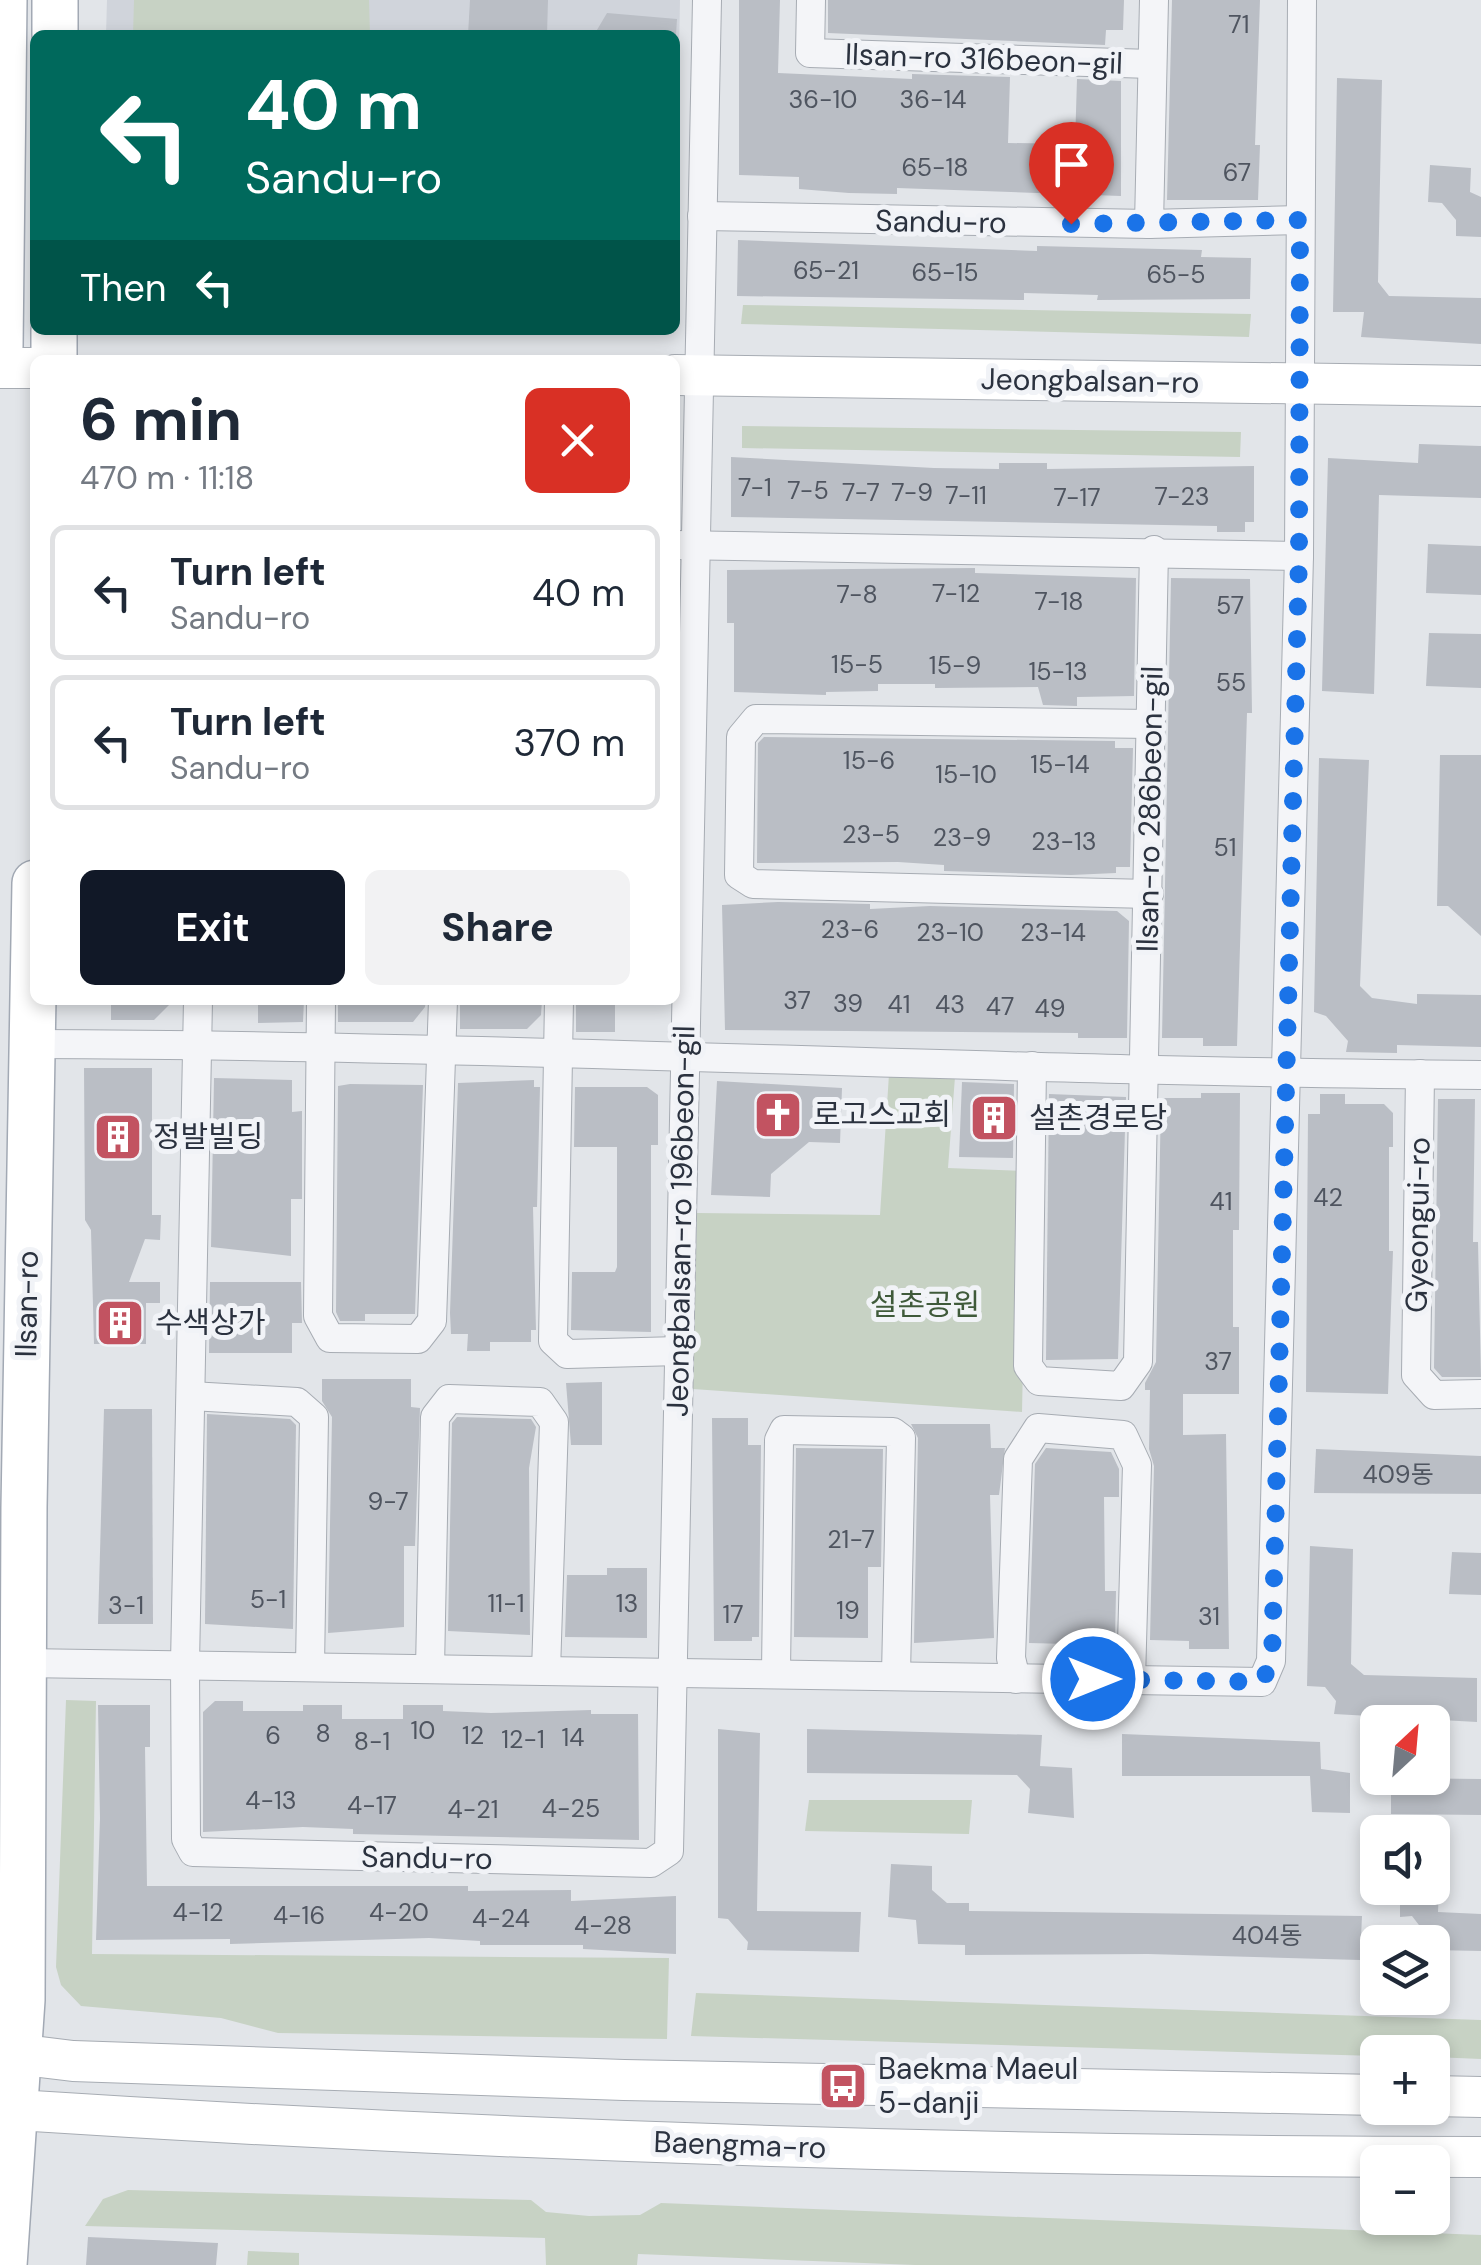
<!DOCTYPE html>
<meta charset="utf-8">
<style>
body{margin:0;font-family:"DM Sans","Noto Sans KR",sans-serif;background:#f2f2f3;color:#1f2937;height:100vh;display:flex;flex-direction:column;font-size:38px;white-space:nowrap}
*{box-sizing:border-box;margin:0}
p{font-size:32px;color:#747a83}
.icon{flex:none;width:55px;height:55px;fill:none;stroke:currentColor;stroke-width:2;stroke-linecap:round;stroke-linejoin:round}
.map{position:relative;flex:1;overflow:hidden}
.side{position:absolute;left:30px;top:355px;width:650px;height:650px;display:flex;flex-direction:column;background:#fff;border-radius:15px;box-shadow:0 5px 15px #0003}
.side>*{flex:none}
.hud{position:absolute;left:30px;top:30px;width:650px;height:305px;border-radius:15px;box-shadow:0 5px 15px #0003;background:#00695c;color:#fff;overflow:hidden}
.needle{width:65px;rotate:26deg}
.fabs{position:absolute;left:1360px;top:1705px;display:grid;gap:20px}
.fabs a{display:grid;place-items:center;width:90px;height:90px;border-radius:15px;background:#fff;box-shadow:0 5px 15px #0003;font-size:50px}
.pin{position:absolute;display:grid;place-items:center;width:85px;height:85px;color:#fff;margin:-102px -42px;border-radius:50% 50% 50% 0;rotate:-45deg;box-shadow:0 0 10px #0007}
.pin .icon{rotate:45deg}
.me{position:absolute;width:110px;margin:-55px;rotate:90deg;stroke-linejoin:round;filter:drop-shadow(0 0 8px #0008)}
.turn{display:flex;align-items:center;gap:35px;height:210px;padding:0 50px;font-size:45px}
.turn .icon{width:130px;height:130px;stroke-width:2.5}
.turn b{display:block;font-size:70px;line-height:85px}
.then{display:flex;align-items:center;height:95px;padding:0 50px;background:#0003;gap:20px;font-size:38px}
.round{display:grid;place-items:center;flex:none;width:105px;height:105px;border-radius:15px;background:#f2f2f3}
.overview{display:flex;align-items:center;justify-content:space-between;height:170px;padding:0 50px}
h1{font-size:60px;font-weight:700;line-height:75px}
.primary-button{display:flex;gap:20px;margin-top:auto;padding:20px 50px}
.primary-button a{flex:1;height:115px;border-radius:15px;background:#111827;color:#fff;font-size:40px;font-weight:700;line-height:115px;text-align:center}
.primary-button a+a{background:#f2f2f3;color:#1f2937}
ul{padding:0;list-style:none}
li{display:flex;align-items:center;gap:30px;height:135px;margin:0 20px 15px;padding:0 30px;border:5px solid #e0e1e3;border-radius:15px}
li div{flex:1}
li b{display:block;font-size:38px}
li em{font-style:normal}
.map>svg:first-child{display:block}
.built{fill:#d0d4db}
.green{fill:#c7d2c4}
.building{fill:#babec5}
.lines{fill:none;stroke-linecap:round;stroke-linejoin:round}
.minor-casing{stroke:#a7acb3;stroke-width:30}
.secondary-casing{stroke:#a7acb3;stroke-width:42}
.primary-casing{stroke:#a2a9b4;stroke-width:48}
.minor{stroke:#f4f5f8;stroke-width:28}
.secondary{stroke:#fff;stroke-width:40}
.primary{stroke:#fff;stroke-width:45}
.route{stroke:#1a73e8;stroke-width:18;stroke-dasharray:0 32.4}
.labels{text-anchor:middle;stroke-width:10;stroke-linejoin:round;paint-order:stroke}
.number-label{font-size:25px;fill:#4f5560}
.street-label{font-size:30px;fill:#2b323f;stroke:#f1f3f7}
.poi-label{font-size:30px;fill:#2b323f;stroke:#f1f3f7;text-anchor:start}
.park-label{font-size:30px;fill:#3f5a3a;stroke:#f1f3f7}
</style>
<div class="map">
<svg width="1481" height="2265" viewBox="0 0 1481 2265">
<rect width="100%" height="100%" fill="#e2e5e9"/>
<polygon class="built" points="107,0 680,0 675,247 675,35 106,35"/>
<g class="green">
<polygon points="134,0 369,0 370,35 133,35"/>
<polygon points="743,305 1251,314 1249,337 741,324"/>
<polygon points="742,426 1241,432 1240,457 742,448"/>
<polygon points="889,1074 955,1077 948,1168 1027,1171 1022,1412 693,1389 697,1213 880,1215"/>
<polygon points="66,1700 96,1701 92,1954 669,1958 667,2039 278,2033 221,2018 81,2006 61,1985 56,1967"/>
<polygon points="809,1800 972,1800 969,1834 805,1831"/>
<polygon points="696,1993 1481,2020 1481,2059 1433,2057 1432,2052 1377,2056 691,2036"/>
<polygon points="128,2190 531,2200 546,2212 589,2216 640,2215 661,2203 1481,2235 1481,2265 915,2265 638,2254 637,2265 546,2265 545,2238 85,2226 103,2199"/>
<polygon points="248,2251 299,2253 299,2265 247,2265"/>
</g>
<g class="building">
<polygon points="470,0 548,0 547,35 468,35"/>
<polygon points="739,0 780,0 778,73 912,79 912,74 1010,77 1008,143 1075,144 1077,79 1121,81 1121,196 897,188 897,194 849,193 799,189 799,177 739,175"/>
<polygon points="828,0 1124,0 1123,30 1106,30 1105,45 828,33"/>
<polygon points="1172,0 1260,0 1255,145 1260,145 1258,200 1167,200"/>
<polygon points="607,13 677,19 676,35 594,35"/>
<polygon points="1337,78 1382,80 1378,282 1389,296 1481,298 1481,344 1361,337 1364,312 1333,312"/>
<polygon points="1430,165 1471,168 1470,192 1481,197 1481,237 1456,236 1456,220 1442,203 1428,202"/>
<polygon points="738,240 1037,251 1037,246 1202,250 1201,257 1251,258 1250,299 1097,300 1098,295 1024,293 1024,300 737,296"/>
<polygon points="1419,444 1481,446 1481,498 1379,495 1374,694 1322,691 1328,458 1418,463"/>
<polygon points="731,457 934,468 999,469 999,463 1047,463 1047,469 1254,466 1254,522 1245,522 1245,532 1217,532 1217,526 731,517"/>
<polygon points="1428,544 1481,546 1481,595 1426,593"/>
<polygon points="975,568 975,573 1136,578 1134,696 1077,697 1077,706 1043,705 1038,687 935,688 935,684 878,684 878,691 826,692 826,695 734,692 734,623 727,623 727,570"/>
<polygon points="1171,578 1250,579 1252,713 1247,713 1237,1046 1203,1046 1203,1038 1162,1038"/>
<polygon points="1429,633 1481,634 1481,688 1426,686"/>
<polygon points="764,737 1115,741 1115,748 1133,748 1130,867 1116,867 1116,873 1071,875 944,871 944,865 898,862 757,863 758,743"/>
<polygon points="1440,755 1481,755 1481,936 1448,906 1437,906"/>
<polygon points="1319,758 1369,760 1360,986 1372,998 1417,1004 1417,994 1481,995 1481,1047 1397,1045 1397,1053 1346,1052 1348,1041 1326,1016 1314,1012"/>
<polygon points="778,902 870,904 870,909 930,906 1117,911 1129,921 1127,1038 1078,1038 1078,1033 725,1030 722,905"/>
<polygon points="111,1000 174,1000 154,1020 111,1020"/>
<polygon points="258,1000 304,1000 303,1022 258,1023"/>
<polygon points="338,1000 426,1000 425,1007 413,1022 338,1022"/>
<polygon points="460,1000 542,1000 541,1015 527,1029 460,1029"/>
<rect x="576" y="1000" width="39" height="32"/>
<polygon points="84,1068 152,1068 152,1215 161,1215 160,1240 145,1239 129,1282 160,1282 160,1303 146,1303 146,1344 94,1344 91,1230 85,1220"/>
<polygon points="214,1078 292,1080 292,1112 302,1111 302,1199 291,1199 291,1256 211,1247"/>
<polygon points="534,1080 534,1087 540,1087 537,1207 533,1207 536,1330 531,1330 531,1342 490,1342 490,1351 467,1351 468,1334 451,1334 450,1313 458,1083"/>
<polygon points="717,1081 842,1088 840,1143 809,1142 771,1174 770,1197 711,1195"/>
<polygon points="962,1082 1014,1084 1013,1158 959,1157"/>
<polygon points="350,1084 423,1085 415,1314 365,1314 365,1321 340,1321 336,1312 338,1086"/>
<polygon points="575,1087 647,1087 658,1095 658,1145 651,1145 651,1332 571,1330 572,1272 615,1272 617,1267 617,1147 574,1147"/>
<polygon points="1201,1093 1240,1093 1239,1230 1233,1230 1233,1327 1239,1327 1239,1394 1183,1394 1183,1435 1226,1434 1229,1649 1189,1649 1189,1641 1150,1640 1154,1466 1149,1449 1150,1390 1145,1390 1145,1383 1156,1362 1161,1098 1201,1098"/>
<polygon points="1049,1094 1126,1097 1118,1359 1046,1360"/>
<polygon points="1320,1094 1345,1094 1345,1104 1384,1104 1393,1113 1393,1147 1389,1147 1389,1251 1393,1251 1388,1394 1306,1392 1308,1114 1320,1114"/>
<polygon points="1438,1099 1475,1099 1473,1242 1478,1242 1481,1377 1442,1377 1434,1368"/>
<polygon points="210,1282 301,1282 302,1323 292,1323 292,1353 209,1353"/>
<polygon points="322,1379 411,1379 411,1407 420,1408 415,1546 404,1546 404,1627 328,1633 332,1417 322,1401"/>
<polygon points="602,1382 602,1445 571,1445 566,1383"/>
<polygon points="104,1409 152,1409 153,1624 98,1624"/>
<polygon points="207,1414 290,1419 296,1425 293,1629 205,1624"/>
<polygon points="457,1417 531,1419 536,1427 529,1468 530,1635 448,1631 452,1423"/>
<polygon points="712,1418 748,1418 748,1445 761,1445 759,1637 752,1637 752,1641 714,1641"/>
<polygon points="911,1424 990,1424 991,1448 1005,1448 999,1495 990,1495 994,1638 914,1643 918,1438"/>
<polygon points="796,1448 883,1449 881,1567 868,1567 868,1638 794,1637"/>
<polygon points="1046,1448 1111,1452 1119,1469 1119,1497 1104,1497 1105,1591 1116,1591 1115,1640 1107,1640 1107,1645 1029,1643 1035,1464"/>
<polygon points="1316,1449 1481,1456 1481,1494 1314,1493"/>
<polygon points="1310,1546 1353,1549 1351,1664 1364,1675 1477,1678 1477,1722 1334,1714 1336,1701 1325,1687 1307,1686"/>
<polygon points="1452,1552 1481,1553 1481,1595 1449,1594"/>
<polygon points="607,1568 647,1568 647,1638 565,1637 567,1575 607,1575"/>
<polygon points="215,1701 243,1701 243,1711 303,1711 303,1705 342,1705 342,1719 403,1719 403,1705 443,1705 443,1711 491,1713 591,1710 591,1714 638,1714 639,1840 353,1834 353,1829 303,1827 203,1832 203,1712"/>
<polygon points="98,1705 150,1705 150,1747 145,1747 147,1886 468,1886 468,1891 571,1890 571,1901 676,1896 676,1954 583,1949 583,1945 480,1945 480,1941 429,1938 230,1944 230,1939 96,1940 100,1818"/>
<polygon points="718,1729 760,1733 757,1911 861,1912 859,1952 747,1950 748,1942 728,1919 718,1918"/>
<polygon points="807,1729 1042,1735 1040,1766 1072,1768 1074,1818 1028,1813 1030,1789 1017,1775 807,1773"/>
<polygon points="1122,1734 1320,1742 1321,1769 1350,1773 1350,1813 1312,1812 1310,1776 1122,1776"/>
<polygon points="1391,1778 1481,1779 1481,1815 1391,1814"/>
<polygon points="891,1864 932,1866 932,1890 947,1903 969,1903 969,1911 1362,1916 1360,1960 1148,1954 965,1955 965,1945 918,1944 916,1920 888,1917"/>
<polygon points="1400,1888 1439,1888 1438,1912 1481,1914 1481,1951 1432,1950 1432,1942 1412,1916 1400,1917"/>
<polygon points="88,2237 218,2243 216,2265 86,2265"/>
</g>
<g class="lines">
<g class="minor-casing">
<g id="minor">
<polyline points="811,0 810,53 1151,64"/>
<polyline points="702,216 1149,224 1300,220"/>
<polyline points="1149,224 1154,0"/>
<polyline points="675,545 1299,556"/>
<polyline points="1149,894 753,884 739,875 741,737 756,719 1151,724"/>
<polyline points="198,1000 185,1664 186,1839 193,1852 651,1863 669,1851 707,0"/>
<polyline points="321,1000 318,1316 330,1338 418,1339 432,1321 443,1000"/>
<polyline points="559,1000 553,1341 567,1354 679,1351"/>
<path d="M31,1044C514,1045 997,1072 1481,1075"/>
<polyline points="1032,1066 1028,1366 1039,1381 1121,1386 1138,1362 1154,550"/>
<polyline points="1420,1074 1416,1375 1434,1395 1481,1394"/>
<polyline points="191,1396 297,1402 314,1417 310,1667"/>
<polyline points="23,1663 1262,1682 1271,1661 1299,556 1302,0"/>
<polyline points="430,1669 435,1417 449,1399 540,1402 554,1422 546,1671"/>
<polyline points="776,1672 779,1440 784,1430 893,1432 901,1438 896,1675"/>
<polyline points="1016,1679 1011,1658 1018,1459 1038,1428 1123,1435 1137,1465 1131,1679"/>
</g>
</g>
<g class="secondary-casing">
<g id="secondary">
<polyline points="0,368 35,368"/>
<polyline points="675,375 1481,386"/>
<polyline points="0,2052 73,2061 624,2080 1378,2095"/>
<polyline points="1432,2096 1481,2097"/>
<path d="M0,2109C493,2141 987,2157 1481,2157"/>
</g>
</g>
<g class="primary-casing">
<g id="primary">
<polyline points="55,35 55,0"/>
<polyline points="0,347 4,0"/>
<polyline points="54,360 54,330"/>
<polyline points="4,2265 22,2000 24,1507 35,883"/>
</g>
</g>
<use href="#minor" class="minor"/>
<use href="#secondary" class="secondary"/>
<use href="#primary" class="primary"/>
</g>
<g class="lines">
<polyline class="route" points="1071,224 1300,220 1299,556 1272,1660 1262,1682 1093,1679"/>
</g>
<defs>
<g id="church-square" transform="scale(2.5)"><rect x="-9" y="-9" width="18" height="18" rx="4" fill="#c25361" stroke="#f1f3f7"/><path d="M-1.2-6h2.4v3.5h3.3v2.4h-3.3V6h-2.4V-.1h-3.3v-2.4h3.3Z" fill="#fff"/></g>
<g id="building-square" transform="scale(2.5)"><rect x="-9" y="-9" width="18" height="18" rx="4" fill="#c25361" stroke="#f1f3f7"/><path d="M-4-6H4V6H1V3H-1V6H-4ZM-2.5-4.3h1.7v1.8h-1.7ZM.8-4.3h1.7v1.8H.8ZM-2.5-1h1.7V.8h-1.7ZM.8-1h1.7V.8H.8Z" fill="#fff"/></g>
<g id="bus-square" transform="scale(2.5)"><rect x="-9" y="-9" width="18" height="18" rx="4" fill="#c25361" stroke="#f1f3f7"/><path d="M-5-6H5V4H4V6H2V4H-2V6H-4V4H-5ZM-3.5-4V0h7V-4ZM-3.5 1.2v1.5H-2V1.2ZM2 1.2v1.5H3.5V1.2Z" fill="#fff"/></g>
</defs>
<g fill-rule="evenodd">
<use href="#church-square" x="778" y="1115"/>
<use href="#building-square" x="994" y="1118"/>
<use href="#building-square" x="118" y="1137"/>
<use href="#building-square" x="120" y="1323"/>
<use href="#bus-square" x="843" y="2086"/>
</g>
<g class="labels">
<g class="number-label">
<text x="1239" y="33">71</text>
<text x="823" y="108">36-10</text>
<text x="933" y="108">36-14</text>
<text x="935" y="176">65-18</text>
<text x="1237" y="181">67</text>
<text x="826" y="279">65-21</text>
<text x="945" y="281">65-15</text>
<text x="1176" y="283">65-5</text>
<text x="755" y="496">7-1</text>
<text x="808" y="499">7-5</text>
<text x="861" y="501">7-7</text>
<text x="912" y="501">7-9</text>
<text x="966" y="504">7-11</text>
<text x="1182" y="505">7-23</text>
<text x="1077" y="506">7-17</text>
<text x="956" y="602">7-12</text>
<text x="857" y="603">7-8</text>
<text x="1059" y="610">7-18</text>
<text x="1230" y="614">57</text>
<text x="857" y="673">15-5</text>
<text x="955" y="674">15-9</text>
<text x="1058" y="680">15-13</text>
<text x="1231" y="691">55</text>
<text x="869" y="769">15-6</text>
<text x="1060" y="773">15-14</text>
<text x="966" y="783">15-10</text>
<text x="871" y="843">23-5</text>
<text x="962" y="846">23-9</text>
<text x="1064" y="850">23-13</text>
<text x="1225" y="856">51</text>
<text x="850" y="938">23-6</text>
<text x="950" y="941">23-10</text>
<text x="1053" y="941">23-14</text>
<text x="797" y="1009">37</text>
<text x="848" y="1012">39</text>
<text x="899" y="1013">41</text>
<text x="950" y="1013">43</text>
<text x="1000" y="1015">47</text>
<text x="1050" y="1017">49</text>
<text x="1328" y="1206">42</text>
<text x="1221" y="1210">41</text>
<text x="1218" y="1370">37</text>
<text x="1398" y="1483">409동</text>
<text x="388" y="1510">9-7</text>
<text x="851" y="1548">21-7</text>
<text x="268" y="1608">5-1</text>
<text x="506" y="1612">11-1</text>
<text x="627" y="1612">13</text>
<text x="126" y="1614">3-1</text>
<text x="848" y="1619">19</text>
<text x="733" y="1623">17</text>
<text x="1209" y="1625">31</text>
<text x="423" y="1739">10</text>
<text x="323" y="1742">8</text>
<text x="273" y="1744">6</text>
<text x="473" y="1744">12</text>
<text x="573" y="1746">14</text>
<text x="523" y="1748">12-1</text>
<text x="372" y="1750">8-1</text>
<text x="271" y="1809">4-13</text>
<text x="372" y="1814">4-17</text>
<text x="571" y="1817">4-25</text>
<text x="473" y="1818">4-21</text>
<text x="198" y="1921">4-12</text>
<text x="399" y="1921">4-20</text>
<text x="299" y="1924">4-16</text>
<text x="501" y="1927">4-24</text>
<text x="603" y="1934">4-28</text>
<text x="1267" y="1944">404동</text>
</g>
<g class="street-label">
<text transform="translate(984 59) rotate(2)" y="10">Ilsan-ro 316beon-gil</text>
<text transform="translate(941 222) rotate(1)" y="10">Sandu-ro</text>
<text transform="translate(1090 381) rotate(1)" y="10">Jeongbalsan-ro</text>
<text transform="translate(1150 809) rotate(-89)" y="10">Ilsan-ro 286beon-gil</text>
<text transform="translate(681 1221) rotate(-89)" y="10">Jeongbalsan-ro 196beon-gil</text>
<text transform="translate(1418 1225) rotate(-89)" y="10">Gyeongui-ro</text>
<text transform="translate(27 1304) rotate(-89)" y="10">Ilsan-ro</text>
<text transform="translate(427 1858) rotate(1)" y="10">Sandu-ro</text>
<text transform="translate(740 2145) rotate(2)" y="10">Baengma-ro</text>
</g>
<g class="poi-label">
<text x="813" y="1125">로고스교회</text>
<text x="1029" y="1128">설촌경로당</text>
<text x="153" y="1147">정발빌딩</text>
<text x="155" y="1333">수색상가</text>
<text x="878" y="2079">Baekma Maeul<tspan x="878" dy="34">5-danji</tspan></text>
</g>
<g class="park-label">
<text x="925" y="1315">설촌공원</text>
</g>
</g>
</svg>
<div class="fabs">
<a><svg class="needle" viewBox="-14 -14 28 28"><path d="M0-13l5 13h-10z" fill="#e53935"/><path d="M0 13l5-13h-10z" fill="#747a83"/></svg></a>
<a><svg class="icon" aria-label="sound" viewBox="0 0 24 24"><path d="M4 9h4l5-4v14l-5-4H4zM17 9q2 3 0 6"/></svg></a>
<a><svg class="icon" aria-label="layers" viewBox="0 0 24 24"><path d="M12 4l9 5-9 5-9-5zM3 14l9 5 9-5"/></svg></a>
<a>+</a>
<a>−</a>
</div>
<div class="pin" style="left:1071px;top:224px;background:#d93025"><svg class="icon" aria-label="arrive" viewBox="0 0 24 24"><path d="M6 21V4h12l-3 4 3 4H6"/></svg></div>
<svg class="me" style="left:1093px;top:1679px" viewBox="-20 -20 40 40"><circle r="17" fill="#1a73e8" stroke="#fff" stroke-width="3"/><path d="M0-11L8 9 0 5-8 9z" fill="#fff"/></svg>
<div class="hud">
<div class="turn"><svg class="icon" aria-label="left" viewBox="0 0 24 24"><path d="M17 20v-9H6M10 6l-5 5 5 5"/></svg><div><b>40 m</b>Sandu-ro</div></div>
<div class="then">Then<svg class="icon" aria-label="left" viewBox="0 0 24 24"><path d="M17 20v-9H6M10 6l-5 5 5 5"/></svg></div>
</div>
<section class="side">
<div class="overview"><div><h1>6 min</h1><p>470 m · 11:18</p></div><a class="round" style="background:#d93025;color:#fff"><svg class="icon" aria-label="close" viewBox="0 0 24 24"><path d="M6 6l12 12M18 6L6 18"/></svg></a></div>
<ul>
<li><svg class="icon" aria-label="left" viewBox="0 0 24 24"><path d="M17 20v-9H6M10 6l-5 5 5 5"/></svg><div><b>Turn left</b><p>Sandu-ro</p></div><em>40 m</em></li>
<li><svg class="icon" aria-label="left" viewBox="0 0 24 24"><path d="M17 20v-9H6M10 6l-5 5 5 5"/></svg><div><b>Turn left</b><p>Sandu-ro</p></div><em>370 m</em></li>
</ul>
<div class="primary-button"><a>Exit</a><a>Share</a></div>
</section>
</div>
